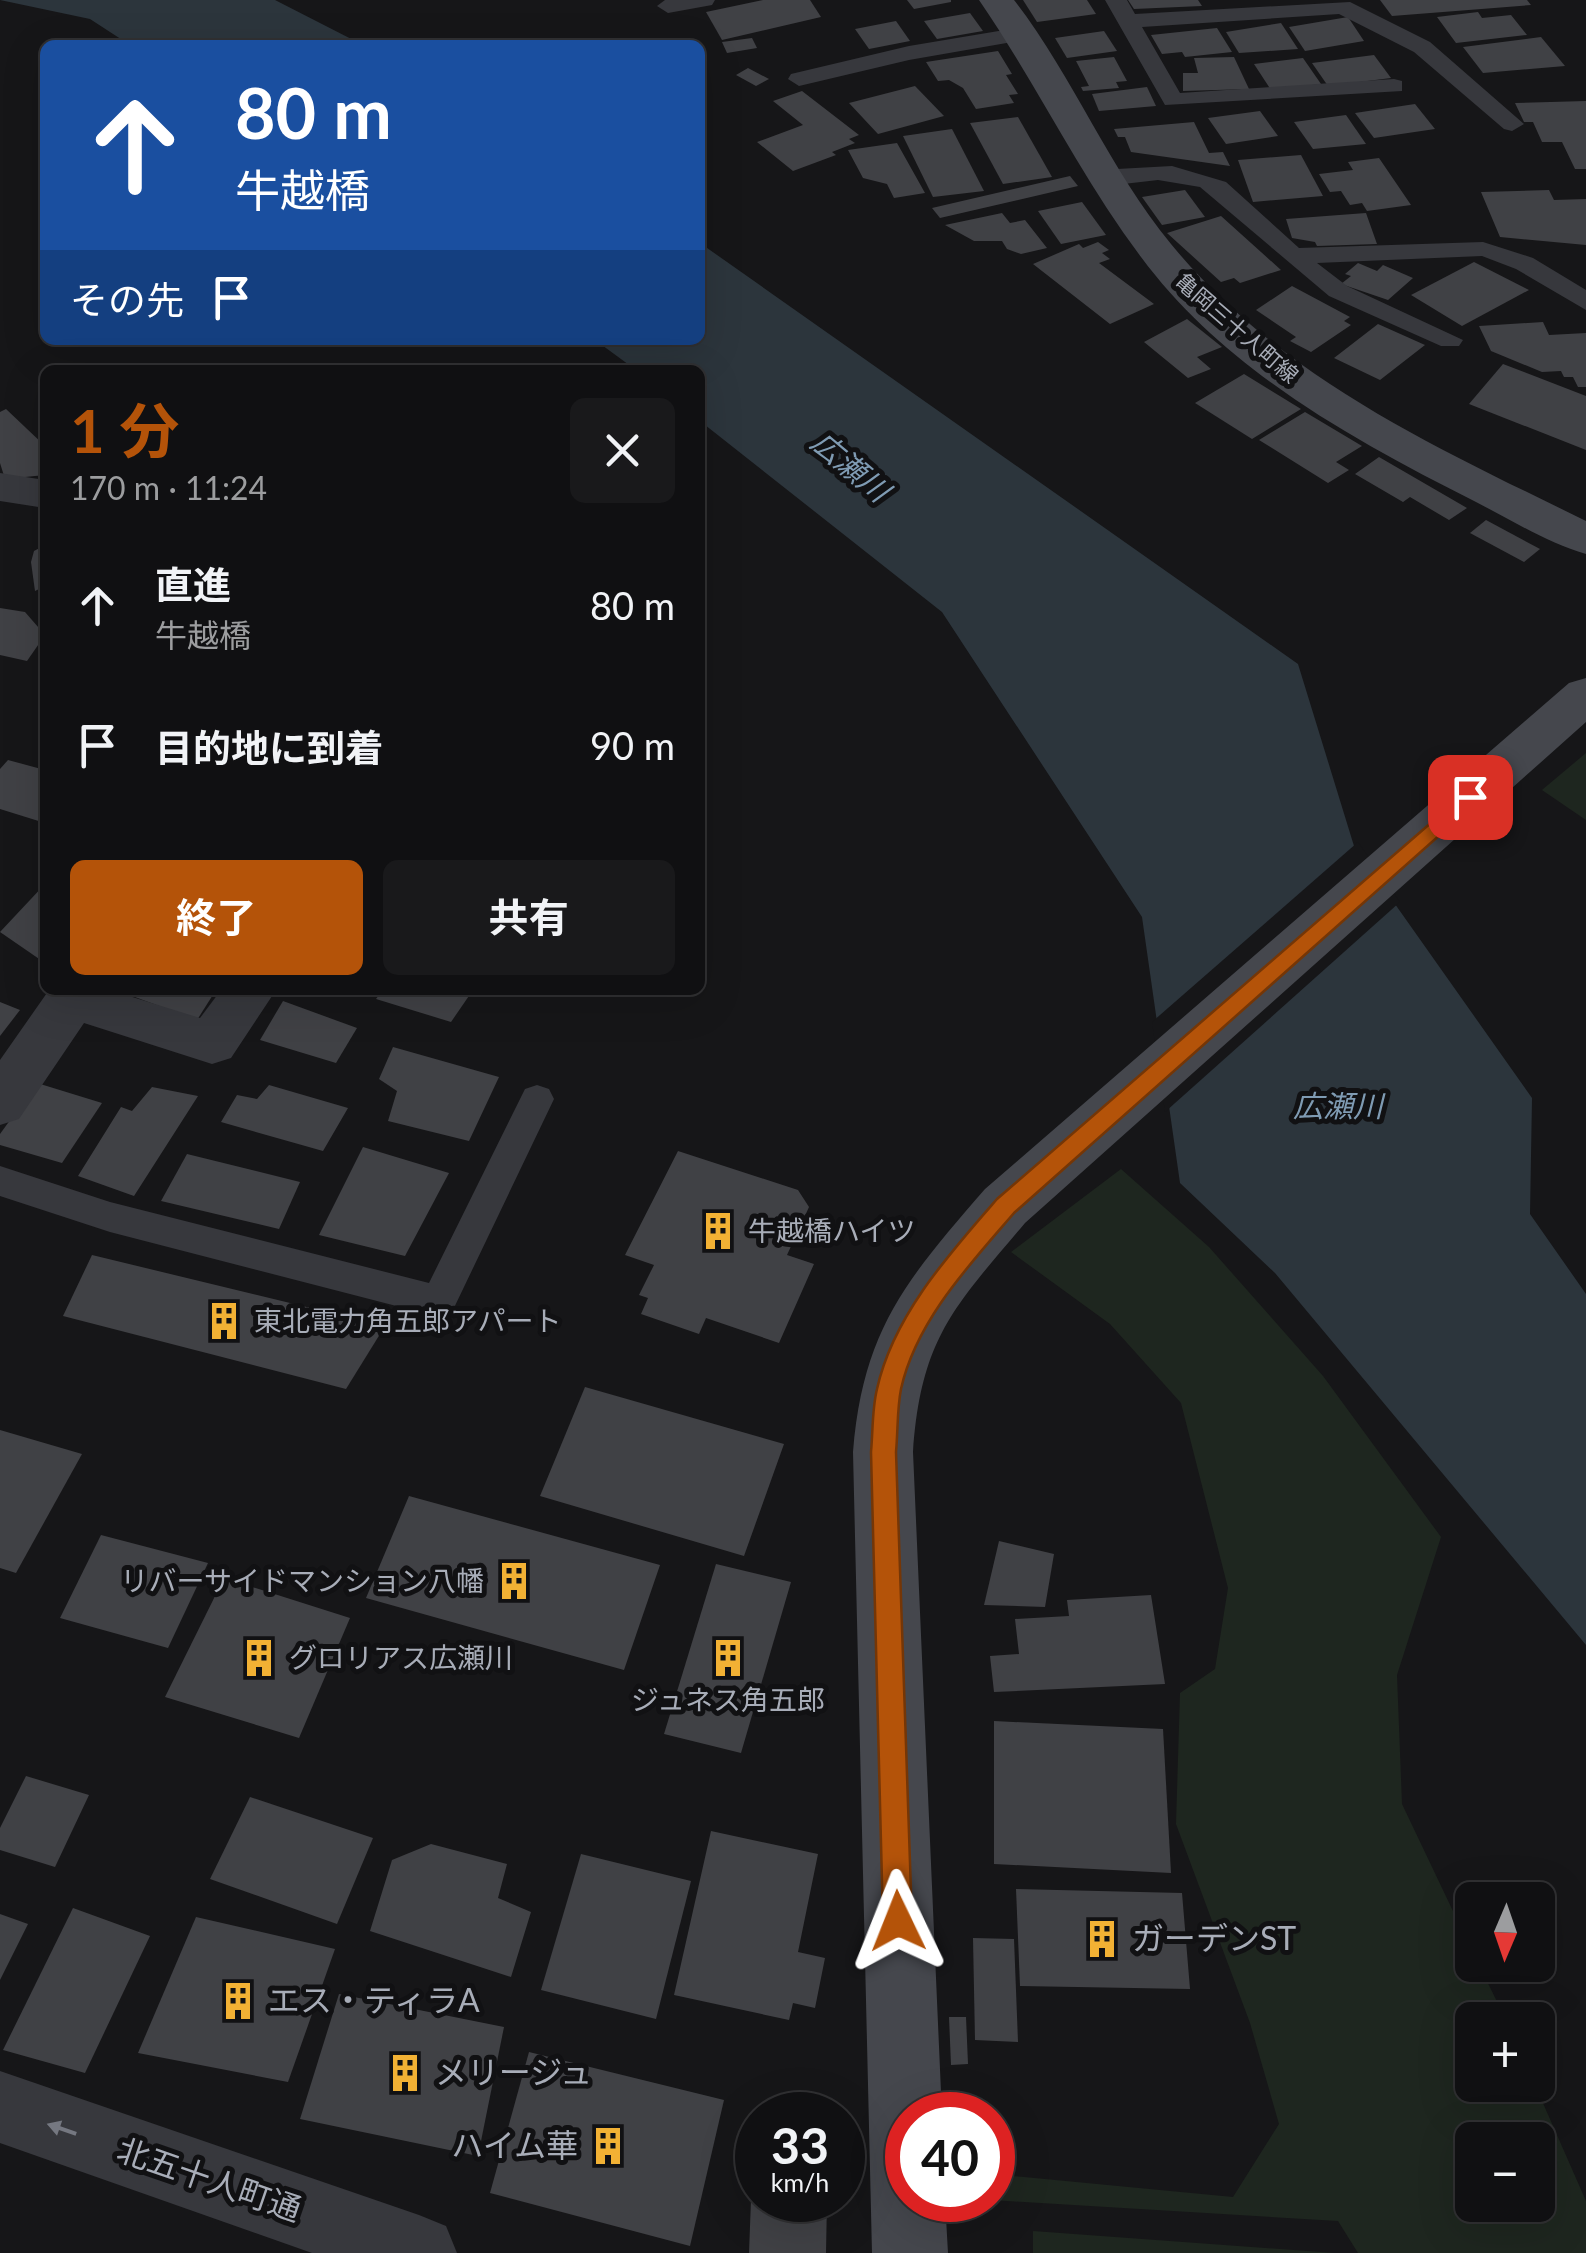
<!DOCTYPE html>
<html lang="ja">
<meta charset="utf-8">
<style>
body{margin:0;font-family:Lato,"Noto Sans JP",sans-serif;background:#19191b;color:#f1f3f6;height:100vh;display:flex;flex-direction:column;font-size:38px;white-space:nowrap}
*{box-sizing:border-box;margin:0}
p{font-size:32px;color:#9c9d9f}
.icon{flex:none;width:55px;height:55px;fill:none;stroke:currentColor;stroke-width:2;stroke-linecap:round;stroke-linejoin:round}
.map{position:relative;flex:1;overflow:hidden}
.details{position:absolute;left:40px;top:365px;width:665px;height:630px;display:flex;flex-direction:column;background:#101012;border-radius:15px;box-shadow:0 10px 40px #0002,0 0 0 2px #303032}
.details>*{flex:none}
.hud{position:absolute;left:40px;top:40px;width:665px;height:305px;border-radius:15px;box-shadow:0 10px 40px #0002,0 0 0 2px #303032;background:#1a4fa0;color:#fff;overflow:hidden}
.needle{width:65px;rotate:182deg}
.tools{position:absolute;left:1455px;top:1882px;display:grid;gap:20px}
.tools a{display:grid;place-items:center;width:100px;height:100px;border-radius:15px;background:#101012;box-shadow:0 10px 40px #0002,0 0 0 2px #303032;font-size:50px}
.speed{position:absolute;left:735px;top:2092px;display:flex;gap:20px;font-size:50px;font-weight:700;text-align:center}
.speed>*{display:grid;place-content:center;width:130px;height:130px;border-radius:50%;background:#101012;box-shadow:0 10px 40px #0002,0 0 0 2px #303032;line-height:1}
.speed small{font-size:25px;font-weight:400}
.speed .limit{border:15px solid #d22;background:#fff;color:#111}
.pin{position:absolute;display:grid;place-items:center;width:85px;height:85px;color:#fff;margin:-42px;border-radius:20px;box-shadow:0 5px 15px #0006}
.me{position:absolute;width:110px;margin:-55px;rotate:358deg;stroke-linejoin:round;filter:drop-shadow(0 0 8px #0008)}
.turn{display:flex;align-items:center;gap:35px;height:210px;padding:0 30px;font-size:45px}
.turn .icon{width:130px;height:130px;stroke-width:2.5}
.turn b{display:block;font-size:70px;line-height:85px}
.then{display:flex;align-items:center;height:95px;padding:0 30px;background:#0003;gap:20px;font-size:38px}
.round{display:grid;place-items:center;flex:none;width:105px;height:105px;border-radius:15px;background:#19191b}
.head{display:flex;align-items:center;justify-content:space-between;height:170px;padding:0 30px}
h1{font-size:60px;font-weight:700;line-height:75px;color:#b45309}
.primary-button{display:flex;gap:20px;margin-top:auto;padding:20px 30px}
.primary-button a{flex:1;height:115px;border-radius:15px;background:#b45309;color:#fff;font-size:40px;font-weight:700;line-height:115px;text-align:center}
.primary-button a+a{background:#19191b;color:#f1f3f6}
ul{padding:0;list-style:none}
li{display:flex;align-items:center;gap:30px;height:140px;padding:0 30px}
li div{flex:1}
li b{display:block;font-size:38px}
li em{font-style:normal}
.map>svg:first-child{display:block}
.green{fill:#1e261f;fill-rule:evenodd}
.water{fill:#2c353c}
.pier{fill:#161618}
.building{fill:#404145}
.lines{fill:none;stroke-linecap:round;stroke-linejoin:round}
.lane{fill:#37383d;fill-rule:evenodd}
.street{fill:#37383d;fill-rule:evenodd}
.secondary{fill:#45474d;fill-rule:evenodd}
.oneway{fill:#757881}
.route{fill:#b45309;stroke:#753606;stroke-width:2.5}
.labels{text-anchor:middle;stroke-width:10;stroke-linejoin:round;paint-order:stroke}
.far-street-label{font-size:22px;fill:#a8adb8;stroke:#111113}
.poi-label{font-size:28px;fill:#a8adb8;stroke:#111113;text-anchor:start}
.water-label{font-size:30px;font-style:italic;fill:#7f9bb3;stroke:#111113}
.near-poi-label{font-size:32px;fill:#a8adb8;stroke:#111113;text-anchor:start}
.near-street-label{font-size:32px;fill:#a8adb8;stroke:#111113}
</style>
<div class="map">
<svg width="1586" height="2253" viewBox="0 0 1586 2253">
<rect width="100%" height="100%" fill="#161618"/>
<g class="green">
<polygon points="1586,753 1586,820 1542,790"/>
<path d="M1121,1169L1209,1247L1323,1376L1441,1537L1397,1675L1402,1804L1472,1951V1965H1479L1506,2020H1472V2085H1535L1586,2201V2253H1358L1338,2221L991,2200L993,2174L1233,2197L1279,2124L1250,2023L1176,1824L1180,1693L1215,1669L1228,1588L1181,1403L1110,1324L1011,1252ZM1472,2140H1538V2205H1472Z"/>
<polygon points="1033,2231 1335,2253 1033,2253"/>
</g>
<g class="water">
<polygon points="0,0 275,0 363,45 130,45 90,19"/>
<polygon points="700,243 1298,664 1354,846 1532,1098 1530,1214 1586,1294 1586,1645 1275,1273 1180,1183 1142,917 942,612 700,421 700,370 636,370 595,340 700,340"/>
</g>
<polygon class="pier" points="1358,842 1400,902 1165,1112 1152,1022"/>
<g class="building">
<polygon points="763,0 810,0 821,17 722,40 706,12"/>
<polygon points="907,0 951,0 951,2 914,9"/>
<polygon points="1023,0 1087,0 1096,14 1037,22"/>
<polygon points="1128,0 1198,0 1202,6 1134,9"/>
<polygon points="1380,0 1527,0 1531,5 1392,16"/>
<polygon points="1478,12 1482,18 1511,15 1527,35 1456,43 1437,17"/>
<polygon points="970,13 983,31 937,39 924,21"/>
<polygon points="1348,17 1364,41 1305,51 1289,27"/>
<polygon points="896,21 910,41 869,49 855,29"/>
<polygon points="1281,23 1298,49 1239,53 1226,32"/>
<polygon points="1217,28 1232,52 1185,57 1182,52 1162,54 1151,35"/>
<polygon points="1104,31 1117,51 1067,58 1055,38"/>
<polygon points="1541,37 1565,66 1483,73 1463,47"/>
<polygon points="752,38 757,48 727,53 722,42"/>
<polygon points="998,51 1012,74 1006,75 1018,94 1009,95 1014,103 976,109 963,88 949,80 938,81 926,62"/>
<polygon points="1374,55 1391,78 1328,86 1312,63"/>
<polygon points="1114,57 1127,81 1116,82 1119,88 1083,91 1081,87 1089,86 1076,61"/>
<polygon points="1234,57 1249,89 1183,91 1183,73 1198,73 1194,58"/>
<polygon points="1303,58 1321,84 1271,90 1254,64"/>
<polygon points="748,68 769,79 756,86 736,75"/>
<polygon points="915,86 944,116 878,134 849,103"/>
<polygon points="1147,87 1156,106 1099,111 1092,94"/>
<polygon points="802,91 859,135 849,139 855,143 832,152 836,155 793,171 757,142 803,125 773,101"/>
<polygon points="1586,101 1586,169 1575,169 1562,142 1542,142 1533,122 1524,122 1515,103"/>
<polygon points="1415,104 1435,129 1374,138 1355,113"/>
<polygon points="1260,111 1278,136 1226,144 1208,118"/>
<polygon points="1346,115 1366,144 1313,149 1294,122"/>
<polygon points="1018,117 1052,177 1003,184 970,123"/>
<polygon points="1194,122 1209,153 1223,152 1230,166 1131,152 1125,137 1118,137 1114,129"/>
<polygon points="952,129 984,191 933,197 903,136"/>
<polygon points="897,143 925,193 894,198 887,184 863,178 848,150"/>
<polygon points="1301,155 1323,196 1253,202 1238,160"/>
<polygon points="1379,158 1411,205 1367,211 1362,203 1350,205 1341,191 1330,192 1319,174 1353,170 1348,162"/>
<polygon points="1070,176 1078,186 940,218 932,208"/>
<polygon points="1185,190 1205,217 1162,225 1142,197"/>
<polygon points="1549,190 1554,200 1586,199 1586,245 1500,237 1481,192"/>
<polygon points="1082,202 1106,235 1061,244 1038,211"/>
<polygon points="1002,213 1010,223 1025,220 1047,248 1021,254 1007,249 1002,241 974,241 945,225"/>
<polygon points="1366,213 1377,244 1317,246 1315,242 1292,238 1286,219"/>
<polygon points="1221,216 1281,270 1240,283 1234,278 1221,282 1167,233"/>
<polygon points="1098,242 1109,250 1102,253 1110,259 1099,263 1154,304 1110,324 1033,264 1079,244 1083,248"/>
<polygon points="1474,262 1529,290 1462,326 1411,295"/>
<polygon points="1358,263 1377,271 1383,265 1413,278 1388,300 1341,284 1351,276 1345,274"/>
<polygon points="1292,286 1350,317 1344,321 1351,325 1311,352 1290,341 1296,337 1256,310"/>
<polygon points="1187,319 1222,347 1197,357 1211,369 1188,378 1144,342"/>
<polygon points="1543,322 1549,335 1586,333 1586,387 1578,387 1573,377 1564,377 1561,371 1542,372 1491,351 1479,326"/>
<polygon points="1378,324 1425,345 1380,380 1334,358"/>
<polygon points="1503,364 1586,396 1586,450 1469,404"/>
<polygon points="1244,374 1301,409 1252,439 1195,403"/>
<polygon points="6,409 45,446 45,475 5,479 0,463 0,412"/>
<polygon points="1305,412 1362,446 1336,462 1349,470 1328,483 1259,440"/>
<polygon points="1379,457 1467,508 1449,520 1410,497 1403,502 1355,474"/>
<polygon points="1486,520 1540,549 1524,562 1470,533"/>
<polygon points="45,545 45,586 35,591 31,562 34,551"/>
<polygon points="0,608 25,612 45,635 27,661 0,655"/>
<polygon points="8,760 45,770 45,823 0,809 0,769"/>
<polygon points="45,884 45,963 0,932"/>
<polygon points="116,990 216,990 197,1020"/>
<polygon points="383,990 473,990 451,1022 376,999"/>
<polygon points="283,1001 357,1028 336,1063 260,1040"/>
<polygon points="0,1002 20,1010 0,1036"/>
<polygon points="393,1047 499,1077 469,1141 388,1121 397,1091 379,1079"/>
<polygon points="37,1083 102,1103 62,1163 0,1145 0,1134"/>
<polygon points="269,1085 348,1108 323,1151 221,1122 237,1095 257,1099"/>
<polygon points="152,1087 198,1096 134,1196 78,1176 121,1107 132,1111"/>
<polygon points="363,1147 449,1173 405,1256 319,1235"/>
<polygon points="678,1151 798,1190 809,1207 787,1255 814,1264 779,1343 706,1318 699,1334 641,1314 648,1298 639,1295 654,1265 625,1255"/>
<polygon points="187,1154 300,1182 279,1229 161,1201"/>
<polygon points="92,1255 385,1326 346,1389 63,1316"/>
<polygon points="585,1387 784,1444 744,1556 540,1496"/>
<polygon points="0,1430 82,1454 16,1573 0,1568"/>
<polygon points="409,1496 660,1565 624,1670 366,1598"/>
<polygon points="101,1535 208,1563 168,1648 60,1618"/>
<polygon points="999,1541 1054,1554 1045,1607 984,1605"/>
<polygon points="716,1564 791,1582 741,1753 664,1734"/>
<polygon points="224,1578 350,1618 299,1738 165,1697"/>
<polygon points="1151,1595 1165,1684 994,1692 990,1656 1019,1654 1015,1619 1069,1616 1067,1600"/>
<polygon points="994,1721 1163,1729 1171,1873 994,1864"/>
<polygon points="26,1776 89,1795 55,1867 0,1850 0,1828"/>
<polygon points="250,1797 373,1838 337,1924 210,1879"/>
<polygon points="711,1831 818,1854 798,1952 825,1958 815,2008 793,2003 789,2020 674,1995"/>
<polygon points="431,1844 507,1864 498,1898 531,1912 511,1977 370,1931 392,1860"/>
<polygon points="581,1854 691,1881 656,2019 541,1990"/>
<polygon points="1016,1889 1182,1893 1190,1989 1020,1986"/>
<polygon points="73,1908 150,1936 85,2073 3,2050"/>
<polygon points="0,1914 28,1924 0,1980"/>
<polygon points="196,1917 335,1949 288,2082 138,2053"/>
<polygon points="973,1938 1014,1939 1018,2042 975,2040"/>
<polygon points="339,1994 504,2027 478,2156 300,2119"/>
<polygon points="949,2017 966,2017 968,2064 951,2065"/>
<polygon points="529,2052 724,2100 690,2246 490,2193"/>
<polygon points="753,2146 758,2146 758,2200 827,2200 826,2253 749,2253"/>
</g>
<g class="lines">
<g class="lane">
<polygon points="665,0 715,0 712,5 668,13 657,6"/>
<polygon points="1105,0 1127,0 1135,14 1350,2 1430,42 1524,124 1512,131 1504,129 1414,52 1339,14 1142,27 1180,93 1394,79 1402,81 1402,91 1165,105"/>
<polygon points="1022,27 1030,29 1030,39 909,60 799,86 788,79 791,74 909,46"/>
<polygon points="1172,166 1226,182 1299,248 1483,242 1533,258 1586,290 1586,310 1516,269 1482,256 1317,263 1347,286 1463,340 1459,346 1441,346 1329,296 1200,187 1158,180 1106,186 1094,179 1117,169"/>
<polygon points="537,1085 549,1089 554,1099 452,1312 439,1317 110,1232 0,1196 0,1166 110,1202 429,1283 525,1089"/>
</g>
<g class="street">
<polygon points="0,473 45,480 45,508 0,501"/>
<polygon points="49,990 110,990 200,1018 221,990 276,990 231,1058 212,1064 84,1023 19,1119 0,1125 0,1060"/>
<polygon points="0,2071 419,2215 446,2226 457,2253 312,2253 0,2143"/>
</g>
<g class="secondary">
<path d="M979,0H1014C1073,76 1109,169 1171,244C1281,378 1434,446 1586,521V554C1548,543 1511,520 1476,502C1353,440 1225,370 1141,257C1080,176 1036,83 979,0Z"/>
<path d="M1586,678V722L1025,1223C954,1307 921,1338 913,1452L942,2115H908V2200H945L948,2253H872L853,1452C863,1329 907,1279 985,1189L1569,683Z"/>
</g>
</g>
<defs><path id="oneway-solid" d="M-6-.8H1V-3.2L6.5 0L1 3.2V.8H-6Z" transform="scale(2.5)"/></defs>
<use class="oneway" href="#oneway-solid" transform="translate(62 2129) rotate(-161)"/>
<path class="route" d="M1470,789L1477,792V802L1014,1213C970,1264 916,1321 901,1389C897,1409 898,1431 896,1452L912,1921L908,1931L898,1935L888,1931L883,1921L871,1452C873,1431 872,1409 877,1389C893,1316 949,1254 997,1199Z"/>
<defs>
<g id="building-bare" transform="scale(3)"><path d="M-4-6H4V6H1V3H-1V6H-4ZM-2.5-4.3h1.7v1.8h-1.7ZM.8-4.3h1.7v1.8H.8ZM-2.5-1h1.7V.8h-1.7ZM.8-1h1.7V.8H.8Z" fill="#f2b134" stroke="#111113" stroke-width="2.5" paint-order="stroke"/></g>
</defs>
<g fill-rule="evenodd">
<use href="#building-bare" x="718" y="1231"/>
<use href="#building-bare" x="224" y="1321"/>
<use href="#building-bare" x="514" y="1581"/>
<use href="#building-bare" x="259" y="1658"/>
<use href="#building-bare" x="728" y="1658"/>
<use href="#building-bare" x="1102" y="1939"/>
<use href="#building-bare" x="238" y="2001"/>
<use href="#building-bare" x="405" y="2073"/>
<use href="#building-bare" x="608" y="2146"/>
</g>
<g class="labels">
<g class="far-street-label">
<text transform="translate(1237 328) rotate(41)" y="8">亀岡三十人町線</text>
</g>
<g class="poi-label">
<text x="748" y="1241">牛越橋ハイツ</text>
<text x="254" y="1331">東北電力角五郎アパート</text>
<text x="484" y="1591" text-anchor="end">リバーサイドマンション八幡</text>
<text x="289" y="1668">グロリアス広瀬川</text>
<text x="728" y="1710" text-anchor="middle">ジュネス角五郎</text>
</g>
<g class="water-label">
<text transform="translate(850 467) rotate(40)" y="10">広瀬川</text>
<text x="1338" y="1117">広瀬川</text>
</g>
<g class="near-poi-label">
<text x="1132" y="1950">ガーデンST</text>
<text x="268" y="2012">エス・ティラA</text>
<text x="435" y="2084">メリージュ</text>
<text x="578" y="2157" text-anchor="end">ハイム華</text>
</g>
<g class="near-street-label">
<text transform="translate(209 2180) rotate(19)" y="11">北五十人町通</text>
</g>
</g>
</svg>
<div class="tools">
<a><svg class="needle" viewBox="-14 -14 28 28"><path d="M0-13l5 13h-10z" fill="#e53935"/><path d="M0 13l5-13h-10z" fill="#9c9d9f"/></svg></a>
<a>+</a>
<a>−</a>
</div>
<div class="speed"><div>33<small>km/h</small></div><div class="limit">40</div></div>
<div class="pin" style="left:1470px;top:797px;background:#d93025"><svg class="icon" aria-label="arrive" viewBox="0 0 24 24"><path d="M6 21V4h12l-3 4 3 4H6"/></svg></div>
<svg class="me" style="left:898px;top:1921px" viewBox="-20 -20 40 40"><path d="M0-17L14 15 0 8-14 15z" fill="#b45309" stroke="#fff" stroke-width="4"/></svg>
<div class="hud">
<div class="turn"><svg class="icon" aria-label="ahead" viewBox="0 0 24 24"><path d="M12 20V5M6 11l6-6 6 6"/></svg><div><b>80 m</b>牛越橋</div></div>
<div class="then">その先<svg class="icon" aria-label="arrive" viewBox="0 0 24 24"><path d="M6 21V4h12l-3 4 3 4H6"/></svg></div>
</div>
<section class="details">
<div class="head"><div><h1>1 分</h1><p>170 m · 11:24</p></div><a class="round"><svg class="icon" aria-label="close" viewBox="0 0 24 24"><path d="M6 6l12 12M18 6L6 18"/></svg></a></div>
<ul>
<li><svg class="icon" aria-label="ahead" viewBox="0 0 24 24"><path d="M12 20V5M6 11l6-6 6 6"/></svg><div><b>直進</b><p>牛越橋</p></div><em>80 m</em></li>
<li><svg class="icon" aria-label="arrive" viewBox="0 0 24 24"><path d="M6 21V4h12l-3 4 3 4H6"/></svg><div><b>目的地に到着</b></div><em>90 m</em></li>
</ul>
<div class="primary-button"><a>終了</a><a>共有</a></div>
</section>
</div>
